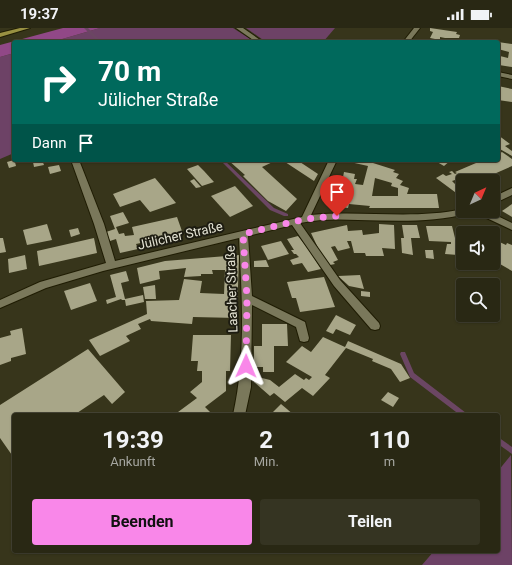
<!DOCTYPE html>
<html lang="de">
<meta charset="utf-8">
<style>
body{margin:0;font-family:Roboto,sans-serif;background:#353422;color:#f1f3f6;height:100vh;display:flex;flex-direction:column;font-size:15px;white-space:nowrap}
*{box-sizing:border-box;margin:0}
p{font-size:13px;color:#a5a6a0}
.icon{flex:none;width:22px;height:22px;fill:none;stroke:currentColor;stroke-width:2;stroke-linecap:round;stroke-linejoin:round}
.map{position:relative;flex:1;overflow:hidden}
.sheet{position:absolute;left:12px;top:385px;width:488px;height:140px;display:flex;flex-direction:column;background:#292814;border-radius:4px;box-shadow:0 1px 3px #0004,0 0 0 1px #454434}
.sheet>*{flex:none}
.guide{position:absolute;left:12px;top:12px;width:488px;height:122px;border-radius:4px;box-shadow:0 1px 3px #0004,0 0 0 1px #454434;background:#00695c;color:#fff;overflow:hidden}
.needle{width:26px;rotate:44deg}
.tools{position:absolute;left:456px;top:146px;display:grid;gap:8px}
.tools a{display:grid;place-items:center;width:44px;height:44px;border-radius:4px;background:#292814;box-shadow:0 1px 3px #0004,0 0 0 1px #454434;font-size:20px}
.pin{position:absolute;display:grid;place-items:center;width:34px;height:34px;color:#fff;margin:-41px -17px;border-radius:50% 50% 50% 0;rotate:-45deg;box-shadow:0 0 4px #0007}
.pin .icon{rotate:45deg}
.me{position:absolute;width:44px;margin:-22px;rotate:1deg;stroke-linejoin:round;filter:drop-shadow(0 0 3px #0008)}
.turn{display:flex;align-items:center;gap:14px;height:84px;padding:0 20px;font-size:18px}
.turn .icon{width:52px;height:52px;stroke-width:2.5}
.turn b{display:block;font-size:28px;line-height:34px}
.then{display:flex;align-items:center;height:38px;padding:0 20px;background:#0003;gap:8px;font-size:15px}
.eta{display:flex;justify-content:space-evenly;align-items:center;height:68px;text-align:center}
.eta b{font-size:24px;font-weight:700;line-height:28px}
.primary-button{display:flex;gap:8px;margin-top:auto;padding:8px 20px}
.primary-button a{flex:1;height:46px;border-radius:4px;background:#f987e9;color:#111;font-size:16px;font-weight:700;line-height:46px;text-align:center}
.primary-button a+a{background:#353422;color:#f1f3f6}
.status{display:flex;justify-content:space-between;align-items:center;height:28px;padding:0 20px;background:#292814;direction:ltr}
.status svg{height:11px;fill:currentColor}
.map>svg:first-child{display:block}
.green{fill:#6d4266}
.forest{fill:#914887}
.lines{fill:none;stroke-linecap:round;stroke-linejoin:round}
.stream{fill:#6b4663;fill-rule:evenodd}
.building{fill:#a8a688;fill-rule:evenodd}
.minor-casing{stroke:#1f1c03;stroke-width:2}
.major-casing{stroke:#1f1c03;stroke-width:2}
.minor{fill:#7a785b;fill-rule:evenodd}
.major{fill:#999142;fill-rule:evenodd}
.route{stroke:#f987e9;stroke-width:7;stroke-dasharray:0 12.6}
.labels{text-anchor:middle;stroke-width:4;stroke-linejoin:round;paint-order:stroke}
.street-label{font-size:13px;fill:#e2e1d2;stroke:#1d1c11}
</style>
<div class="status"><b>19:37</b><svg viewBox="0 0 49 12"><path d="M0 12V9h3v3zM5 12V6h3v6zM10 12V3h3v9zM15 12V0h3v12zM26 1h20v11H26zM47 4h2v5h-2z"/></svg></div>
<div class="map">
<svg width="512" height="537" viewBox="0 0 512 537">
<rect width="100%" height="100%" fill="#37351b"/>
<g class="green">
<polygon points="100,0 233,0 255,14 52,14"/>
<polygon points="246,0 335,0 323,14 266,14"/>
<polygon points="14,25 14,125 0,131 0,29"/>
<polygon points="511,427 512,537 422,537 434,523 498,523 498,443"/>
</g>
<polygon class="forest" points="63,0 100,0 52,14 14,14 14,25 0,29 0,17"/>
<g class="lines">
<g class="stream">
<polygon points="84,0 88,0 102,14 98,14"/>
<polygon points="220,132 224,132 274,180 288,186 288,188 284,188 270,182"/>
<polygon points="401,324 405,324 414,345 466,385 467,387 460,387 410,349 400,326"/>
<polygon points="498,409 512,419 512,426 498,416"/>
</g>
</g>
<g class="building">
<polygon points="430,0 457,4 456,6 460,7 459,10 445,10 440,9 440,12 430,10 433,4 430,3"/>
<polygon points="498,14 512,16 512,39 499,37 500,28 508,30 509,24 498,21"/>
<polygon points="498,58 512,61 512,74 498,72"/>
<polygon points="498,107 510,116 505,118 512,123 512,128 498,120"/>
<polygon points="502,124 512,131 512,138 478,153 472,153 464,149 452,153 457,158 463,156 463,170 436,150 443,146 446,148 452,146 449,144 452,143 455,146 457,145 455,144 483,132 498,132 498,126"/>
<polygon points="14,132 22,132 15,134 16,138 9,140 7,134"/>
<polygon points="42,132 44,137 34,139 33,134"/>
<polygon points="228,132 277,132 262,139 297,171 286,183 268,173 243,148 245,147"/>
<polygon points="282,132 303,132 300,134 318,146 314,153"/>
<path d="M341,132H374L373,135L395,142L393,144L399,146L396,150L403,153L400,157L409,160L407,166H437L439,180H369L370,178L349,176L348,180L326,177L336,148L343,149L344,144L355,146L354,151H357L355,156L363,157L368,138ZM375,150L392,155L391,158L398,160V168H372Z"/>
<polygon points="440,132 451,132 444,138 437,134"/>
<polygon points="59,137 61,143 50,146 48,139"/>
<polygon points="198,137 204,143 214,154 202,158 187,141"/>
<polygon points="155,150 176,175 150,184 140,172 120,179 113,166"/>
<polygon points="194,151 201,159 196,160 190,153"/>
<polygon points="235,158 253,178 230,189 211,168"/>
<polygon points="512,176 512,189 502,183"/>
<polygon points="123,184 129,195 116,199 119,206 124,205 125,208 134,207 132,199 177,189 183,206 136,216 138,221 120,225 116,211 110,213 106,204 115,201 110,188"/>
<polygon points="47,196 52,212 27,217 23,202"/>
<polygon points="379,196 394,197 395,221 382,220 384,228 366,228 365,225 354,225 351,213 347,213 350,220 338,223 335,218 331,219 338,232 333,234 335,236 330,237 319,222 311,205 347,197 348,203 362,202 363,207 379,205"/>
<polygon points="402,197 417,197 420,210 411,210 413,227 402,225 401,210 404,210"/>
<polygon points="426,198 452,198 456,214 463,217 463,226 459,225 458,227 445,226 447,216 451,216 451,214 429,213"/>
<polygon points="78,200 80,206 71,209 69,202"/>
<polygon points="298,208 309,222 321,241 308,244 302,235 293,237 290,232 299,229 296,226 294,226 291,222 294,222 287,211"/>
<polygon points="0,210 3,210 6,224 0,225"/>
<polygon points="94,210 97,225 39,238 37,223"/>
<polygon points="493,211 506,217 507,215 512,217 512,243 493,232"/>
<polygon points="281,213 289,226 268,232 261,218"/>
<polygon points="425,222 433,222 434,231 426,230"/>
<polygon points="25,227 27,241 9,245 8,231"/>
<polygon points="239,227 237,290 193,289 192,296 151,293 150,291 138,296 141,301 126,308 130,313 100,328 89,312 147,286 146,273 179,272 184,251 202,253 200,265 224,266 225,242 212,242 213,246 201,246 201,248 184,249 186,240 159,243 160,251 140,256 137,240 165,233"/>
<polygon points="266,232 269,239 254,239 254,233"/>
<polygon points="126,243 129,253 121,255 125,271 143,267 144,274 126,278 125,272 122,272 121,271 107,276 106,272 116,269 110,247"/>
<polygon points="360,247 364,261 349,258 338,248"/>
<polygon points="324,249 335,279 300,284 296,270 292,270 287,254"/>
<polygon points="90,255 97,273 71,282 64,263"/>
<polygon points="155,257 156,271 145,271 143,259"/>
<polygon points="361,263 370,264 370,269 361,268"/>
<polygon points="336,287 356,297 350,307 336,301 333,306 326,303"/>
<polygon points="262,296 287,296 288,318 274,318 274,344 263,344 263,339 254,339 254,318 262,318"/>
<polygon points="22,300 26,326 11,330 11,333 0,337 0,310 11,307 10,303"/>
<polygon points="193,307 231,307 230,343 226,343 226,363 205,379 213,387 174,387 197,370 190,364 202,354 202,343 197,343 198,333 191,333"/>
<polygon points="323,309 345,319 348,313 401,336 410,350 400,354 391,341 372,333 373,331 346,320 325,347 330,350 313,368 302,360 285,374 274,365 270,368 254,354 254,348 270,352 279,359 295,346 304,352 306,350 309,352 312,349 286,334 302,318 311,324"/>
<polygon points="88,321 125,364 112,376 104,367 74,387 14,387 14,430 0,410 0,377"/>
<polygon points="388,364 399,370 393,379 381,372"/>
<polygon points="281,376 294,387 270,387"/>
</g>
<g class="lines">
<g class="minor-casing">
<g id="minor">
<polygon points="236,0 243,0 263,14 256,14"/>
<polygon points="414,0 420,0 409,14 403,14"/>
<polygon points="498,44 512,47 512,51 498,48"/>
<path d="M71,132H79L104,196L115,233L302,189L329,132H337L311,187C362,182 413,192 463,181V183H470L469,185C433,195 396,193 358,192C339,191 319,191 300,195L340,252L379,295L380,298L379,301L375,302L371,301L334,258L292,197L248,208L252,268L305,294L309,310L308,313L304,314L300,313L296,299L252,277L251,359L245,387H233C246,329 242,269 239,210L103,243L46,260L0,280V272L40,254L106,235L94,196Z"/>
<polygon points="512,160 512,167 493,176 493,169"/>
<polygon points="475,183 487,183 512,195 512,202 476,185"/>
</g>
</g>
<g class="major-casing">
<polygon id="major" points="20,0 30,0 0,9 0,5"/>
</g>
<use href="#minor" class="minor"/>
<use href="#major" class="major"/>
</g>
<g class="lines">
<polyline class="route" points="246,338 247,270 243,206 305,191 337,188"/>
</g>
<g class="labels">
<g class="street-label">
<text transform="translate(180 207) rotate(-13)" y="5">Jülicher Straße</text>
<text transform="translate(231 261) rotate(-92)" y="5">Laacher Straße</text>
</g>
</g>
</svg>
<div class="tools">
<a><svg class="needle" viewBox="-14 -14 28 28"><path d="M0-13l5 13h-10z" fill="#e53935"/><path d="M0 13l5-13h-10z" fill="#a5a6a0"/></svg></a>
<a><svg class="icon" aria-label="sound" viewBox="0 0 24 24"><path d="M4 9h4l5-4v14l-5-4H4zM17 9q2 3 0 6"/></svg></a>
<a><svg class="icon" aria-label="search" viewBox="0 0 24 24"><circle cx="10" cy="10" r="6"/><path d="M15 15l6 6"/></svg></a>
</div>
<div class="pin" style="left:337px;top:188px;background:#d93025"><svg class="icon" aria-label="arrive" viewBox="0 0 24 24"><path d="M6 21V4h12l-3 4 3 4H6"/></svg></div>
<svg class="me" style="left:246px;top:338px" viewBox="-20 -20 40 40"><path d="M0-17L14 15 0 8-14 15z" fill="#f987e9" stroke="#fff" stroke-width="4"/></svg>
<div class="guide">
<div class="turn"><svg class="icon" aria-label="right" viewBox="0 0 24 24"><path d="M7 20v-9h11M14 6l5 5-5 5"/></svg><div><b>70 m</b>Jülicher Straße</div></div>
<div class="then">Dann<svg class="icon" aria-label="arrive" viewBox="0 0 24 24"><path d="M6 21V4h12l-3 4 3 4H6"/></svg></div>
</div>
<section class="sheet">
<div class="eta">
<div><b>19:39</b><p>Ankunft</p></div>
<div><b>2</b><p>Min.</p></div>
<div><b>110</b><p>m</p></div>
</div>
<div class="primary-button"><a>Beenden</a><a>Teilen</a></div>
</section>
</div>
